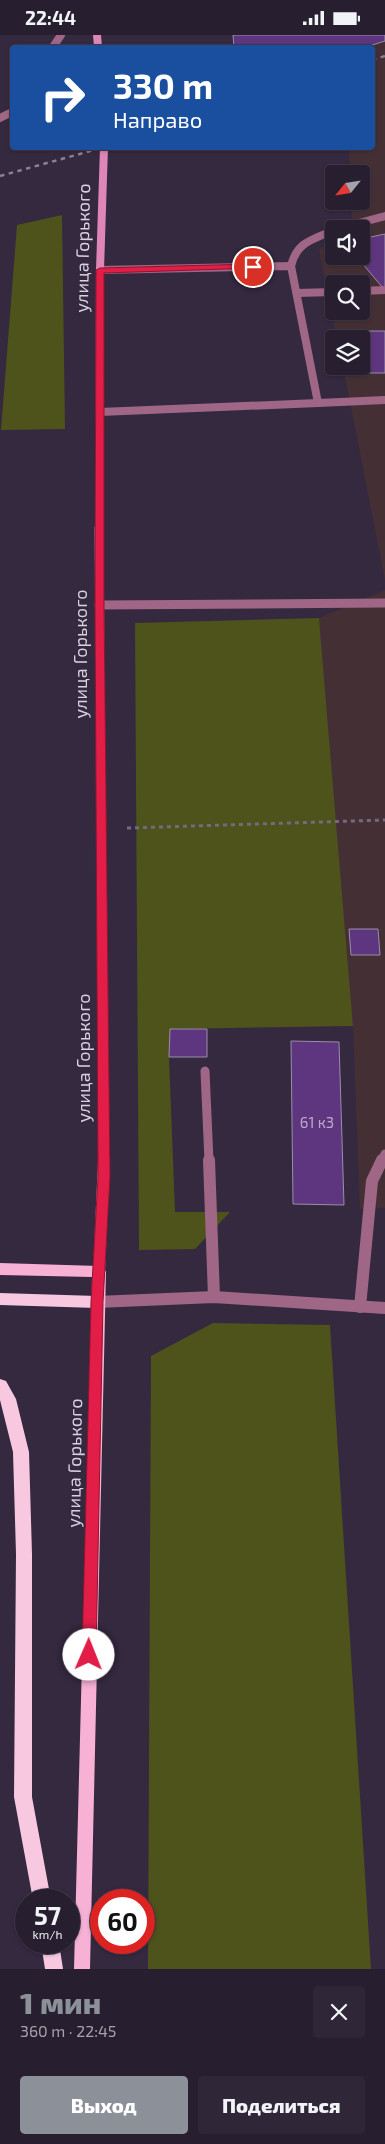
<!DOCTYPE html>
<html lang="ru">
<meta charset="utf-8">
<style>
body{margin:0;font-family:"Exo 2",sans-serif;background:#2f2737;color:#f1f3f6;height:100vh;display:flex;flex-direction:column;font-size:19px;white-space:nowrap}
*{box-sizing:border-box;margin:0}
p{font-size:16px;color:#a4a2aa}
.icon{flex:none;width:28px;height:28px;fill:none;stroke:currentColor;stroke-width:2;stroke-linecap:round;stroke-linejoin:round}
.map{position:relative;height:1934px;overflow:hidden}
.sheet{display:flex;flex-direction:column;background:#271f2f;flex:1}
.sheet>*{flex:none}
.guide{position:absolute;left:10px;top:10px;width:365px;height:105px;border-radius:5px;box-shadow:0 1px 4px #0004,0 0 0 1px #433d4b;background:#1a4fa0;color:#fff;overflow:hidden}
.needle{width:32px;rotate:240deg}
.tools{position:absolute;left:325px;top:130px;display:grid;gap:10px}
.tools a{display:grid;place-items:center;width:45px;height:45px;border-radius:5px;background:#271f2f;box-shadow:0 1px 4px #0004,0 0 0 1px #433d4b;font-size:25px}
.speed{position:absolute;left:15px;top:1854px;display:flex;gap:10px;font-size:25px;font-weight:700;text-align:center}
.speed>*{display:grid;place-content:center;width:65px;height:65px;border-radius:50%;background:#271f2f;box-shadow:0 1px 4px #0004,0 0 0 1px #433d4b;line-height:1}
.speed small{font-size:12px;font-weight:400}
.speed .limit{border:8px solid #d22;background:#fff;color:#111}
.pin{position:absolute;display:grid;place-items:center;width:42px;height:42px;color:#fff;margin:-21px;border:2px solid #fff;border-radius:50%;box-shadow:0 1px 5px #0007}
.me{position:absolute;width:55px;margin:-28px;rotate:1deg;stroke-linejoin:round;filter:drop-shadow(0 0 4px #0008)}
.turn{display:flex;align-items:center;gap:18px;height:105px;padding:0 20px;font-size:22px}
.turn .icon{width:65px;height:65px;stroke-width:2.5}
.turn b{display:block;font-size:35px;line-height:42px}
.round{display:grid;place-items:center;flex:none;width:52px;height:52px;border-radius:5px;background:#2f2737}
.summary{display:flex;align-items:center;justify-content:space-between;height:85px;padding:0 20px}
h1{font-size:30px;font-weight:800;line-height:38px;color:#8c9099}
.button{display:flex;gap:10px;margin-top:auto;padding:10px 20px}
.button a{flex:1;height:58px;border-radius:5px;background:#8c9099;color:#fff;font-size:20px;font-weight:800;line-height:58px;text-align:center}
.button a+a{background:#2f2737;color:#f1f3f6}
.status{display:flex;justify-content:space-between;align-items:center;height:35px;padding:0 25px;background:#271f2f;direction:ltr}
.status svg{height:14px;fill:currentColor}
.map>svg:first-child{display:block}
.industrial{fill:#443034;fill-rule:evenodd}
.green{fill:#4e531c}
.building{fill:#5e367f;stroke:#9b8da9}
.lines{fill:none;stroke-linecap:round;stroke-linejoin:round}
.path{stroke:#746a7e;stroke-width:3;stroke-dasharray:4 4;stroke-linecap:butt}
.service-far2{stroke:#9f6785;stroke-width:8}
.service-far1{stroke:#9f6785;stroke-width:9}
.service{stroke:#9f6785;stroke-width:12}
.minor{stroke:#9f6785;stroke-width:12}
.secondary-far2{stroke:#de86b7;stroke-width:8}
.secondary-far1{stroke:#de86b7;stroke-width:9}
.secondary{stroke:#de86b7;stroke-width:12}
.primary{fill:#f6b1d5;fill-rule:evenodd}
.trunk{fill:#f8c8e0;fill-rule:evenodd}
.rail{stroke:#8a8193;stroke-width:2.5;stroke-dasharray:4.5 4.5;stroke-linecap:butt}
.route{fill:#e11d48;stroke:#92132f}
.labels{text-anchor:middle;stroke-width:4;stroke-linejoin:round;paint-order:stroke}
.number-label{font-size:15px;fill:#baaac8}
.street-label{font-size:18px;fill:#d8d1e0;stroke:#34293f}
</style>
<div class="status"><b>22:44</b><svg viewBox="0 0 49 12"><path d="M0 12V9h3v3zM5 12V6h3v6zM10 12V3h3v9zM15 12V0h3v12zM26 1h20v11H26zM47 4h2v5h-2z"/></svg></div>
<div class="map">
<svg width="385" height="1934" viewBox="0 0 385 1934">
<rect width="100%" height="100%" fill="#34293f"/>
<g class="industrial">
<path d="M344,0H385V545L343,331H361V304H337L319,215L334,203V221H361V194H346L352,188L351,166H361V139H350L349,113L372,112V12H345ZM334,249H361V276H334Z"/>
<polygon points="385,555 385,1173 360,1174 353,991 319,583"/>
</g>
<g class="green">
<polygon points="62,180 65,394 1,395 17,190"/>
<polygon points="319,583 353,991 170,994 169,1022 175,1177 230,1177 195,1214 139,1215 135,588"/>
<polygon points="213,1288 330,1290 371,1934 148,1934 151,1321"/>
</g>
<g class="building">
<polygon points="233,0 385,0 385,6 366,12 234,12"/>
<polygon points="385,199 385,252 383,253 356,221 361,221 361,204"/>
<polygon points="356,296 385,296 385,338 362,338 361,304 357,304"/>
<polygon points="349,894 378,894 380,920 351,920"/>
<polygon points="170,994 207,994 207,1022 169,1022"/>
<polygon points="291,1006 339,1007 344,1170 293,1169"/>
</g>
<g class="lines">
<polyline class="path" points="127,793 385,785"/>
<g class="service-far2">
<polyline points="53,12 61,0"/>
<polyline points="0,83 12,77"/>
<polyline points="337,194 385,181"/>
<path d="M291,231C297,206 313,205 334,195"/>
<polyline points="100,235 291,231 318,368 100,377"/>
<polyline points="361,256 385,255"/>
<polyline points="297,258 334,257"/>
<polyline points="318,368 385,365"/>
</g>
<g class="service-far1">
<polyline points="99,570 385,568"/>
<polyline points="205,1036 209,1126"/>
<polyline points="382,1126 385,1119"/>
</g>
<g class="service">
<polyline points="209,1125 214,1262"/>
<polyline points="360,1272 372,1146 382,1125"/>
</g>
<polyline class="minor" points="97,1267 214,1262 385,1273"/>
<g class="secondary-far2">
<polyline points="97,0 98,12"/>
<polyline points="99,494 100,235 104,112"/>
</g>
<polyline class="secondary-far1" points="99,493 104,1126"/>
<polyline class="secondary" points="99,1237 104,1125"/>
<polygon class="primary" points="0,1228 99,1231 104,1233 106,1237 90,1934 74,1934 92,1242 0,1240"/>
<g class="trunk">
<polygon points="0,1258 97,1261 102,1262 105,1267 102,1272 97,1273 0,1270"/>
<polygon points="0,1344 6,1346 16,1364 29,1417 32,1519 32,1762 51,1865 33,1865 14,1762 16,1519 13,1417 0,1365"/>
<polygon points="41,1908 59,1908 63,1934 45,1934"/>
</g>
<g class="rail">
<polyline points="372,25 385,21"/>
<polyline points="0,141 105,112"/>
</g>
</g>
<polygon class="route" points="253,229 257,232 256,233 104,238 104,570 110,1142 103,1267 96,1620 94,1625 89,1627 84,1625 82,1620 91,1267 98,1142 95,570 96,235 100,233"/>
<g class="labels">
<g class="number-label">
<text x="317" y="1093">61 к3</text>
</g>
<g class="street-label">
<text transform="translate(83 213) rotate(-89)" y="6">улица Горького</text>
<text transform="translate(81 619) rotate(-90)" y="6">улица Горького</text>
<text transform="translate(84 1023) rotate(-90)" y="6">улица Горького</text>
<text transform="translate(75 1428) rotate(-89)" y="6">улица Горького</text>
</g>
</g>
</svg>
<div class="tools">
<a><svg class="needle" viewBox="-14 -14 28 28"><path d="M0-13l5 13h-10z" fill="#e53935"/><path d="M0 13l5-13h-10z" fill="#a4a2aa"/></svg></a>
<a><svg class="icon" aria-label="sound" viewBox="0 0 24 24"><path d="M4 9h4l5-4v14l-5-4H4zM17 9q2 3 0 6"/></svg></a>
<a><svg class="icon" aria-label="search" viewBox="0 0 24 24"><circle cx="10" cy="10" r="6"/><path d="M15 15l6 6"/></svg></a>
<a><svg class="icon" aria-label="layers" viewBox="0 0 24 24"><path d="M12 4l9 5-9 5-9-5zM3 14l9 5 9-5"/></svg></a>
</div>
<div class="speed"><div>57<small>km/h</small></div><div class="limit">60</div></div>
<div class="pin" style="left:253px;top:232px;background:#d93025"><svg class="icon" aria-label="arrive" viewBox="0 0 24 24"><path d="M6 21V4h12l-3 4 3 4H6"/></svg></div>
<svg class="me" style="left:89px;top:1620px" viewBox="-20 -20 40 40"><circle r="19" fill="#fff"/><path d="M0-13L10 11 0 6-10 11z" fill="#e11d48"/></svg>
<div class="guide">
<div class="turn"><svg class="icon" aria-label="right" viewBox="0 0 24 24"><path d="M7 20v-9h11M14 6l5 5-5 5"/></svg><div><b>330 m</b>Направо</div></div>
</div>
</div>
<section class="sheet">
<div class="summary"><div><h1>1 мин</h1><p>360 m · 22:45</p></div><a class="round"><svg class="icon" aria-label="close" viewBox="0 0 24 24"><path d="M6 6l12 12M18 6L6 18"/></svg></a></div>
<div class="button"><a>Выход</a><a>Поделиться</a></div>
</section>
